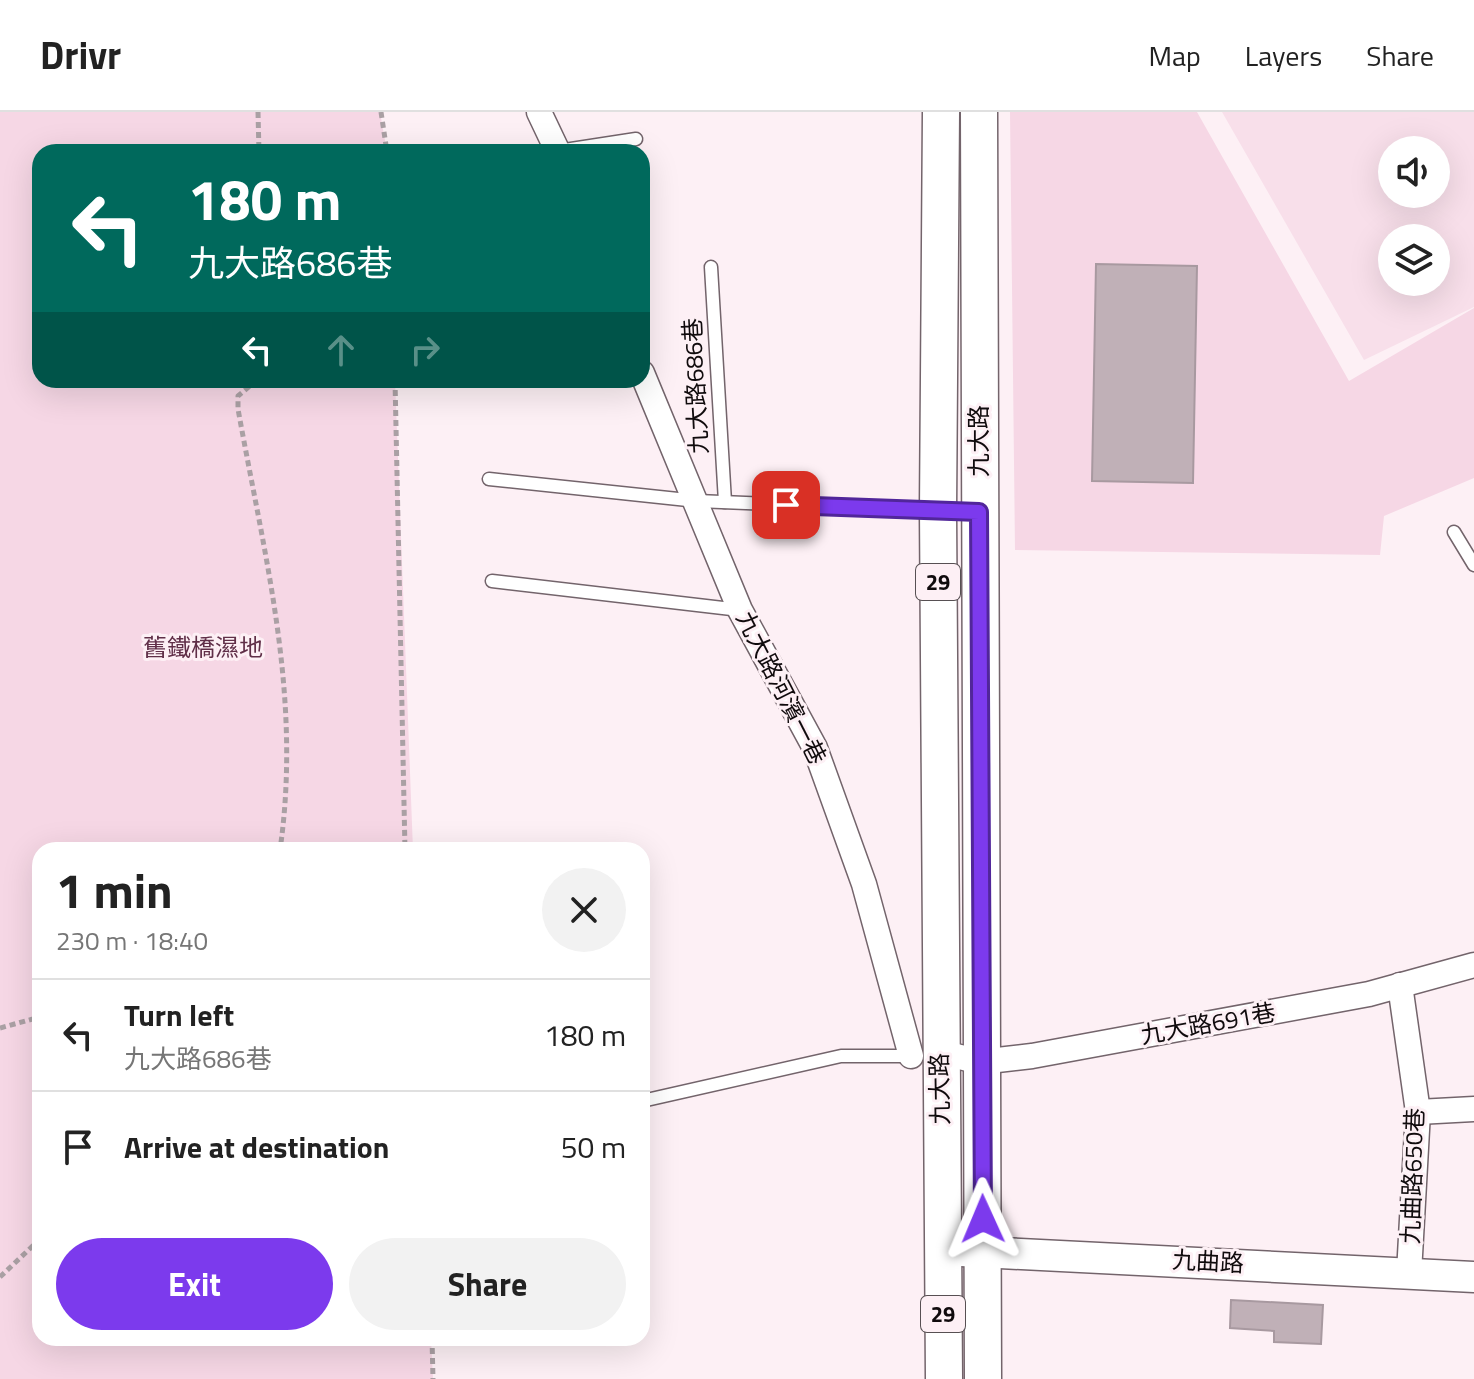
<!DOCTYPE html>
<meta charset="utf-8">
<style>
body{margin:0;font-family:"Titillium Web","Noto Sans TC",sans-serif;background:#f2f2f2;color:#222;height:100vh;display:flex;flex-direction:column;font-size:30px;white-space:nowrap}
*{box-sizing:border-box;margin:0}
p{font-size:26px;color:#767676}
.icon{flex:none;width:44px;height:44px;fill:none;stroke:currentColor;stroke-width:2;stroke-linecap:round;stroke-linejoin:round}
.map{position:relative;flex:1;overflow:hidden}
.drawer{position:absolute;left:32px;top:730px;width:618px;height:504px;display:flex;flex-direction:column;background:#fff;border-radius:24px;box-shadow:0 8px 32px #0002}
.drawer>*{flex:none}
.guide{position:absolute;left:32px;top:32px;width:618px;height:244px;border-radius:24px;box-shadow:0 8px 32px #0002;background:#00695c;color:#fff;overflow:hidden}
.buttons{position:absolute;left:1378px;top:24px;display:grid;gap:16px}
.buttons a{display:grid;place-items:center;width:72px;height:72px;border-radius:50%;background:#fff;box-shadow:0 8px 32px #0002;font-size:40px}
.pin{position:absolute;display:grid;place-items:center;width:68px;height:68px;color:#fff;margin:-34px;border-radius:16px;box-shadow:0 4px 12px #0006}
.me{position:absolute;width:88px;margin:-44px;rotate:359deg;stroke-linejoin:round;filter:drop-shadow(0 0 6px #0008)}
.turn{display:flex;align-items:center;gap:28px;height:168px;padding:0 24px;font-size:36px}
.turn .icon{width:104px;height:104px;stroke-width:2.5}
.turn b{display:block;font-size:56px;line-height:68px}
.lanes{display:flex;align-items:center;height:76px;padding:0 24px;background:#0003;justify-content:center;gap:40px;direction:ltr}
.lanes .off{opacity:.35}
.round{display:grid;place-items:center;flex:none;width:84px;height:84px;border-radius:42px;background:#f2f2f2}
.headline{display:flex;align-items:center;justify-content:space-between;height:136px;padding:0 24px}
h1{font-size:48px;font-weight:700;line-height:60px}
.action{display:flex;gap:16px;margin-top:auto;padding:16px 24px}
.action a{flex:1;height:92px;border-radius:48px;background:#7c3aed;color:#fff;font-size:32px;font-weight:700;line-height:92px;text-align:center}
.action a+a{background:#f2f2f2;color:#222}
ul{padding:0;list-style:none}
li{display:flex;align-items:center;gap:24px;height:112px;padding:0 24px;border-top:2px solid #e0e0e0}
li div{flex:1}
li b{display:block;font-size:30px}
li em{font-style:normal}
header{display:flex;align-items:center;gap:48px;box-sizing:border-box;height:112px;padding:0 40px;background:#fff;border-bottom:2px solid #e0e0e0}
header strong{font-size:38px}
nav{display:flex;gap:44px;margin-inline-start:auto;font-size:28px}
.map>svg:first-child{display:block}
.built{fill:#f8dfea;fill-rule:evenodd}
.green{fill:#f6d7e5}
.building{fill:#c0b0b7;stroke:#a899a0;stroke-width:2}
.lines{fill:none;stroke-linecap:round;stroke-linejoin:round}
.service-casing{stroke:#73646b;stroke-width:15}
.minor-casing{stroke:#73646b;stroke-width:27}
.tertiary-casing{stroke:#73646b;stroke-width:33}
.primary-casing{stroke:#73646b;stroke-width:39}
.path{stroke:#aaa0a4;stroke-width:5;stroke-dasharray:6 4;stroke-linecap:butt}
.service{stroke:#fff;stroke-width:12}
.minor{stroke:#fff;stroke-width:24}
.tertiary{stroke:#fff;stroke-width:30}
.primary{stroke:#fff;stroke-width:36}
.route-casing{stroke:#51269a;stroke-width:20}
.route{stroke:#7c3aed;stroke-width:14}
.labels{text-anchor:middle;stroke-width:6;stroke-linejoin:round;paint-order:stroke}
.shield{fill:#fdf0f5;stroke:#575053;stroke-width:2}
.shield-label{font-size:22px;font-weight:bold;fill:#100b0d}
.street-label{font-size:24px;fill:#100b0d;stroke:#fdf0f5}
.park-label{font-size:24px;fill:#602f48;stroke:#fdf0f5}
</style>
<header>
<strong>Drivr</strong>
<nav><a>Map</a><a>Layers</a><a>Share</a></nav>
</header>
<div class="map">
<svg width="1474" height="1267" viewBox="0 0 1474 1267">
<rect width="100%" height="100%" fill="#fdf0f5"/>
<path class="built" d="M1222,0H1474V195L1364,248ZM1392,38H1436V82H1392ZM1392,126H1436V170H1392Z"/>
<g class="green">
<polygon points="0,0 380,0 387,40 40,40 40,268 395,268 413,738 40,738 40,1226 431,1226 433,1267 0,1267"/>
<polygon points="1010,0 1197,0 1349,269 1474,196 1474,366 1384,404 1380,443 1015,438"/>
</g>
<g class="building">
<polygon points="1096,152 1197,154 1193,371 1092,369"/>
<polygon points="1231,1188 1323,1193 1321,1232 1274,1230 1274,1219 1230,1216"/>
</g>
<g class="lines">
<g class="service-casing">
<g id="service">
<polyline points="558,39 636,27"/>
<polyline points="711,155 725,390"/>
<polyline points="489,367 697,389 976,400"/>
<polyline points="1454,420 1474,453"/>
<polyline points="492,469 740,498"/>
<polyline points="642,989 841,944 913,944"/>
</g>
</g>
<g class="minor-casing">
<g id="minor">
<polyline points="539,0 558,40"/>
<polyline points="642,261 740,498 815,636 864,772 911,944"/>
<polyline points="1400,873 1418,1000 1409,1161"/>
<polyline points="940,940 980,950 1032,944 1369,882 1474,853"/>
<polyline points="1418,1000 1474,997"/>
</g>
</g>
<g class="tertiary-casing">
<polyline id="tertiary" points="942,1138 1474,1165"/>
</g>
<g class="primary-casing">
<g id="primary">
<polyline points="941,0 938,399 944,1267"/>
<polyline points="979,0 983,1267"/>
</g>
</g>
<g class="path">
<polyline points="258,0 259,40"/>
<polyline points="381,0 387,40"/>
<path d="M257,268L238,284V297C265,447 302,584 280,738"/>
<polyline points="395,268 405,738"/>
<polyline points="0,916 40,905"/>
<polyline points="0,1165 40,1127"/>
<polyline points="432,1226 433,1267"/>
</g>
<use href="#service" class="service"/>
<use href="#minor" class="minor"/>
<use href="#tertiary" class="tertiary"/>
<use href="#primary" class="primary"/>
</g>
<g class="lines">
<g class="route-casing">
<polyline id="route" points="786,393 979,400 983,1107"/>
</g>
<use href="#route" class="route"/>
</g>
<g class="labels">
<g class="shield">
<rect x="916" y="452" width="44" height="36" rx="6"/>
<rect x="921" y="1184" width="44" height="36" rx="6"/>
</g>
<g class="shield-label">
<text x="938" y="478">29</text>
<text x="943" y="1210">29</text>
</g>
<g class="street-label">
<text transform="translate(696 274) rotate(-93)" y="8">九大路686巷</text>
<text transform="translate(979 329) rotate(-90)" y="8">九大路</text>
<text transform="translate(781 576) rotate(63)" y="8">九大路河濱一巷</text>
<text transform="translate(1208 912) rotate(-10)" y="8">九大路691巷</text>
<text transform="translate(940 977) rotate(-91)" y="8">九大路</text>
<text transform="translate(1413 1064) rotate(-88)" y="8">九曲路650巷</text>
<text transform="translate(1208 1150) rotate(3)" y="8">九曲路</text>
</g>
<g class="park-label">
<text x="203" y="544">舊鐵橋濕地</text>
</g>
</g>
</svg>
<div class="buttons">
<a><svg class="icon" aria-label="sound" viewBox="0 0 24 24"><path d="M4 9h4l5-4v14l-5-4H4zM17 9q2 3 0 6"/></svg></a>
<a><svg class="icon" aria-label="layers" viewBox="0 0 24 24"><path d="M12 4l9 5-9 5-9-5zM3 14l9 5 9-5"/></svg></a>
</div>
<div class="pin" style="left:786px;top:393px;background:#d93025"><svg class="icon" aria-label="arrive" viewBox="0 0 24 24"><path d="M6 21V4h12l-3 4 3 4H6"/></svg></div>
<svg class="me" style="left:983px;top:1107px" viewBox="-20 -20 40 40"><path d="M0-17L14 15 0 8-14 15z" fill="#7c3aed" stroke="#fff" stroke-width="4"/></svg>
<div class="guide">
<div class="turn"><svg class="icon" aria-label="left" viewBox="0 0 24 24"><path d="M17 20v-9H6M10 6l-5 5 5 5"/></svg><div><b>180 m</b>九大路686巷</div></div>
<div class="lanes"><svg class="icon" aria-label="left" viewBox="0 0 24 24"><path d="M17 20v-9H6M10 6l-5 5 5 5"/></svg><svg class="icon off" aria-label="ahead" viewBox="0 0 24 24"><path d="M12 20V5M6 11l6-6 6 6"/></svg><svg class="icon off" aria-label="right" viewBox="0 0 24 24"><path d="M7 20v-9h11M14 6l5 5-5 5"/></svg></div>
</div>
<section class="drawer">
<div class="headline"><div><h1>1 min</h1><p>230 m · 18:40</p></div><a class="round"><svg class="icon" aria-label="close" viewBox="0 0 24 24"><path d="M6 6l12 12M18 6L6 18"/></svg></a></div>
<ul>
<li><svg class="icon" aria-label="left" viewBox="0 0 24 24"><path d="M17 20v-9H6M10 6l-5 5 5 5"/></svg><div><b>Turn left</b><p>九大路686巷</p></div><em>180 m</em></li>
<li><svg class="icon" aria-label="arrive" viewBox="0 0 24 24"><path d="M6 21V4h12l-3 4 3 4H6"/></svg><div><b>Arrive at destination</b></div><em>50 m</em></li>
</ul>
<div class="action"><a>Exit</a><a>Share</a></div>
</section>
</div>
